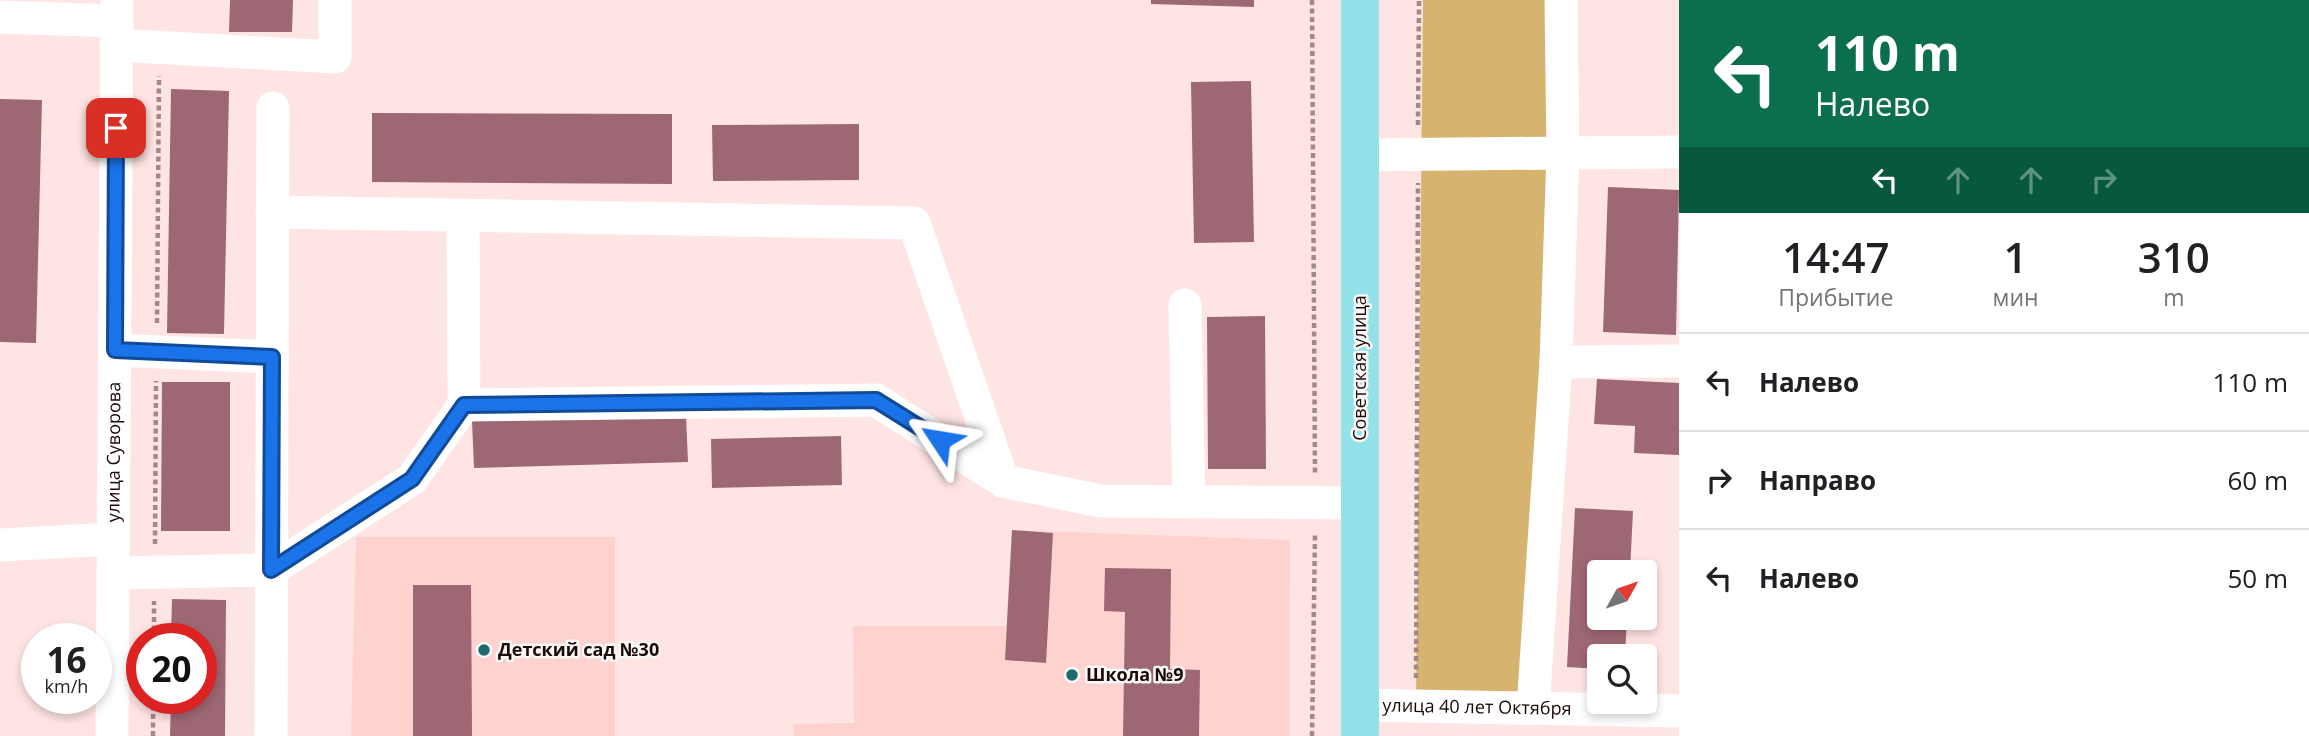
<!DOCTYPE html>
<html lang="ru">
<meta charset="utf-8">
<style>
body{margin:0;font-family:"Open Sans",sans-serif;background:#f2f2f2;color:#202124;height:100vh;display:flex;flex-direction:column;font-size:26px;white-space:nowrap}
*{box-sizing:border-box;margin:0}
p{font-size:23px;color:#757577}
.icon{flex:none;width:38px;height:38px;fill:none;stroke:currentColor;stroke-width:2;stroke-linecap:round;stroke-linejoin:round}
.map{position:relative;flex:1;overflow:hidden}
.panel{display:flex;flex-direction:column;background:#fff;width:630px}
.panel>*{flex:none}
.guide{background:#0b6e4f;color:#fff;overflow:hidden}
.needle{width:46px;rotate:50deg}
.controls{position:absolute;left:1587px;top:560px;display:grid;gap:14px}
.controls a{display:grid;place-items:center;width:70px;height:70px;border-radius:7px;background:#fff;box-shadow:0 4px 10px #0003;font-size:35px}
.speed{position:absolute;left:21px;top:623px;display:flex;gap:14px;font-size:35px;font-weight:700;text-align:center}
.speed>*{display:grid;place-content:center;width:91px;height:91px;border-radius:50%;background:#fff;box-shadow:0 4px 10px #0003;line-height:1}
.speed small{font-size:18px;font-weight:400}
.speed .limit{border:10px solid #d22;background:#fff;color:#111}
.pin{position:absolute;display:grid;place-items:center;width:60px;height:60px;color:#fff;margin:-30px;border-radius:14px;box-shadow:0 4px 10px #0006}
.me{position:absolute;width:77px;margin:-38px;rotate:303deg;stroke-linejoin:round;filter:drop-shadow(0 0 5px #0008)}
.turn{display:flex;align-items:center;gap:24px;height:147px;padding:0 21px;font-size:32px}
.turn .icon{width:91px;height:91px;stroke-width:2.5}
.turn b{display:block;font-size:49px;line-height:60px}
.lanes{display:flex;align-items:center;height:66px;padding:0 21px;background:#0003;justify-content:center;gap:35px;direction:ltr}
.lanes .off{opacity:.35}
.eta{display:flex;justify-content:space-evenly;align-items:center;height:119px;text-align:center}
.eta b{font-size:42px;font-weight:600;line-height:49px}
ul{padding:0;list-style:none}
li{display:flex;align-items:center;gap:21px;height:98px;padding:0 21px;border-top:2px solid #e0e0e0}
li div{flex:1}
li b{display:block;font-size:26px}
li em{font-style:normal}
main{display:flex;flex:1;min-height:0}
.map>svg:first-child{display:block}
.built{fill:#fed2ce}
.green{fill:#d6b470}
.building{fill:#9e6774}
.lines{fill:none;stroke-linecap:round;stroke-linejoin:round}
.path{stroke:#a18988;stroke-width:4.5;stroke-dasharray:5 3.5;stroke-linecap:butt}
.minor{stroke:#fff;stroke-width:33}
.major{stroke:#94e2e9;stroke-width:38}
.route-casing{stroke:#114b97;stroke-width:18}
.route{stroke:#1a73e8;stroke-width:12}
.poi-dot{fill:#1e6a71;stroke:#f8f8f8;stroke-width:2.5}
.labels{text-anchor:middle;stroke-width:5;stroke-linejoin:round;paint-order:stroke}
.street-label{font-size:18px;fill:#1d0908;stroke:#f8f8f8}
.poi-label{font-size:18px;font-weight:bold;fill:#1d0908;stroke:#f8f8f8;text-anchor:start}
</style>
<main>
<div class="map">
<svg width="1679" height="736" viewBox="0 0 1679 736">
<rect width="100%" height="100%" fill="#fee4e2"/>
<g class="built">
<polygon points="1012,530 1290,540 1289,736 794,736 794,724 854,723 853,626 1006,626"/>
<polygon points="356,537 615,537 615,736 351,736"/>
</g>
<polygon class="green" points="1423,0 1561,0 1533,708 1416,706"/>
<g class="building">
<polygon points="230,0 293,0 292,32 229,32"/>
<polygon points="1151,0 1254,0 1254,7 1151,4"/>
<polygon points="1251,81 1254,242 1194,243 1191,82"/>
<polygon points="171,89 229,91 224,334 167,333"/>
<polygon points="0,99 42,100 36,343 0,342"/>
<polygon points="372,113 672,114 672,184 372,182"/>
<polygon points="859,124 859,180 713,181 712,125"/>
<polygon points="1608,187 1679,190 1676,335 1603,332"/>
<polygon points="1265,316 1266,469 1208,469 1207,317"/>
<polygon points="1597,379 1679,383 1679,455 1634,453 1635,426 1594,424"/>
<polygon points="162,382 230,382 230,531 161,531"/>
<polygon points="686,416 688,462 474,468 472,421"/>
<polygon points="841,436 842,485 712,488 711,439"/>
<polygon points="1575,508 1633,511 1630,572 1600,572 1600,618 1627,618 1625,656 1600,656 1600,669 1567,667"/>
<polygon points="1012,530 1053,533 1046,663 1005,660"/>
<polygon points="1105,568 1171,569 1170,669 1200,670 1199,736 1123,736 1125,612 1104,611"/>
<polygon points="413,585 471,585 472,736 413,736"/>
<polygon points="172,599 226,600 225,736 170,736 171,698 201,698 201,639 171,639"/>
</g>
<g class="lines">
<g class="path">
<polyline points="1312,0 1315,473"/>
<polyline points="1418,125 1419,0"/>
<polyline points="157,323 159,76"/>
<polyline points="155,544 156,381"/>
<polyline points="154,639 154,601"/>
<polyline points="1416,678 1418,183"/>
<polyline points="153,736 153,698"/>
<polyline points="1312,736 1315,534"/>
</g>
<g class="minor">
<polyline points="0,17 116,21"/>
<polyline points="116,45 335,57 335,0"/>
<polyline points="1360,155 1563,153 1561,0"/>
<polyline points="272,212 914,223 1003,481 1101,501 1360,503"/>
<polyline points="463,215 464,405"/>
<polyline points="1185,305 1189,502"/>
<polyline points="115,350 272,357"/>
<polyline points="1556,362 1679,361"/>
<polyline points="0,545 113,539"/>
<polyline points="113,573 271,570 412,479 464,405 876,400 1003,481"/>
<path id="s1" d="M1360,705L1679,711"/>
<polyline points="1533,708 1556,362 1563,153 1679,152"/>
<path id="s2" d="M112,736L117,0"/>
<polyline points="271,736 273,108"/>
</g>
<polyline class="major" points="1360,736 1360,0"/>
</g>
<g class="lines">
<g class="route-casing">
<polyline id="route" points="116,128 115,350 272,357 271,570 412,479 464,405 876,400 940,440"/>
</g>
<use href="#route" class="route"/>
</g>
<g class="poi-dot">
<circle cx="484" cy="650" r="7"/>
<circle cx="1072" cy="675" r="7"/>
</g>
<g class="labels">
<g class="street-label">
<text transform="translate(1360 368) rotate(-90)" y="6">Советская улица</text>
<text dy="6" stroke="none"><textPath href="#s2" startOffset="284">улица Суворова</textPath></text>
<text dy="6" stroke="none"><textPath href="#s1" startOffset="117">улица 40 лет Октября</textPath></text>
</g>
<g class="poi-label">
<text x="498" y="656">Детский сад №30</text>
<text x="1086" y="681">Школа №9</text>
</g>
</g>
</svg>
<div class="controls">
<a><svg class="needle" viewBox="-14 -14 28 28"><path d="M0-13l5 13h-10z" fill="#e53935"/><path d="M0 13l5-13h-10z" fill="#757577"/></svg></a>
<a><svg class="icon" aria-label="search" viewBox="0 0 24 24"><circle cx="10" cy="10" r="6"/><path d="M15 15l6 6"/></svg></a>
</div>
<div class="speed"><div>16<small>km/h</small></div><div class="limit">20</div></div>
<div class="pin" style="left:116px;top:128px;background:#d93025"><svg class="icon" aria-label="arrive" viewBox="0 0 24 24"><path d="M6 21V4h12l-3 4 3 4H6"/></svg></div>
<svg class="me" style="left:940px;top:440px" viewBox="-20 -20 40 40"><path d="M0-17L14 15 0 8-14 15z" fill="#1a73e8" stroke="#fff" stroke-width="4"/></svg>
</div>
<section class="panel">
<div class="guide">
<div class="turn"><svg class="icon" aria-label="left" viewBox="0 0 24 24"><path d="M17 20v-9H6M10 6l-5 5 5 5"/></svg><div><b>110 m</b>Налево</div></div>
<div class="lanes"><svg class="icon" aria-label="left" viewBox="0 0 24 24"><path d="M17 20v-9H6M10 6l-5 5 5 5"/></svg><svg class="icon off" aria-label="ahead" viewBox="0 0 24 24"><path d="M12 20V5M6 11l6-6 6 6"/></svg><svg class="icon off" aria-label="ahead" viewBox="0 0 24 24"><path d="M12 20V5M6 11l6-6 6 6"/></svg><svg class="icon off" aria-label="right" viewBox="0 0 24 24"><path d="M7 20v-9h11M14 6l5 5-5 5"/></svg></div>
</div>
<div class="eta">
<div><b>14:47</b><p>Прибытие</p></div>
<div><b>1</b><p>мин</p></div>
<div><b>310</b><p>m</p></div>
</div>
<ul>
<li><svg class="icon" aria-label="left" viewBox="0 0 24 24"><path d="M17 20v-9H6M10 6l-5 5 5 5"/></svg><div><b>Налево</b></div><em>110 m</em></li>
<li><svg class="icon" aria-label="right" viewBox="0 0 24 24"><path d="M7 20v-9h11M14 6l5 5-5 5"/></svg><div><b>Направо</b></div><em>60 m</em></li>
<li><svg class="icon" aria-label="left" viewBox="0 0 24 24"><path d="M17 20v-9H6M10 6l-5 5 5 5"/></svg><div><b>Налево</b></div><em>50 m</em></li>
</ul>
</section>
</main>
